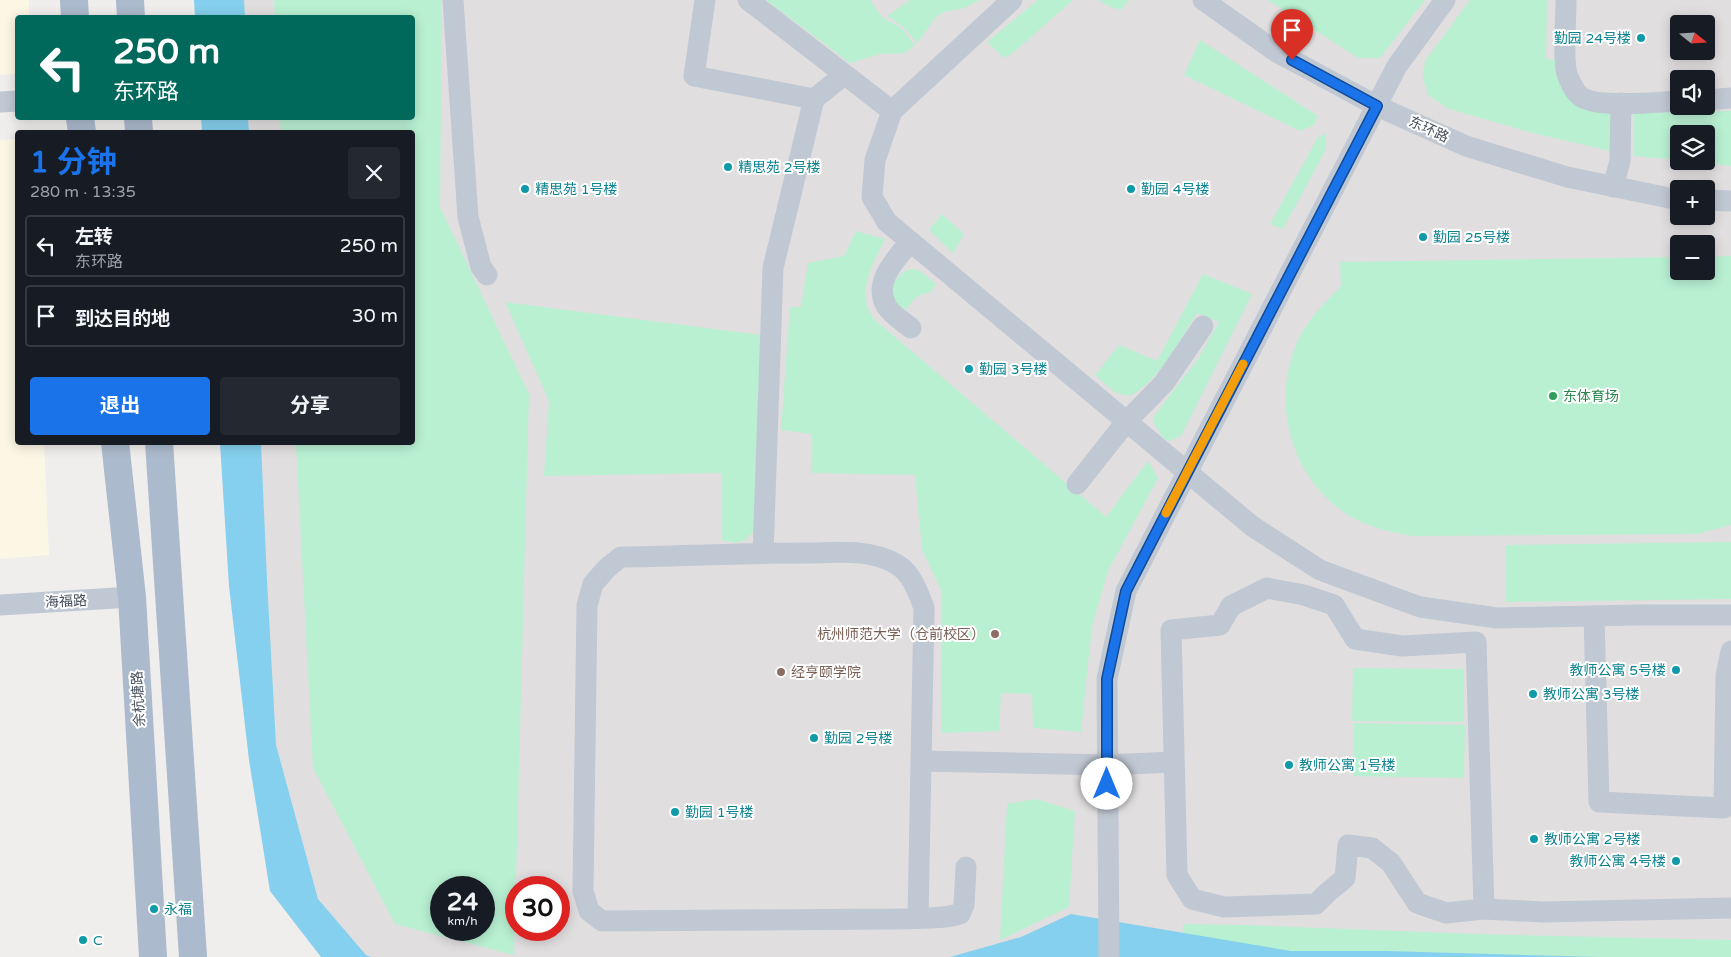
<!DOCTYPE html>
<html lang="zh">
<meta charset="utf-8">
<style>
body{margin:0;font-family:"Varela Round","Noto Sans SC",sans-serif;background:#242831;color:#f1f3f6;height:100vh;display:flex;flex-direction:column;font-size:19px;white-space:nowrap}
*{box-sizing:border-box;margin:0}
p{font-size:16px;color:#9ea1a6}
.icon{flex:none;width:28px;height:28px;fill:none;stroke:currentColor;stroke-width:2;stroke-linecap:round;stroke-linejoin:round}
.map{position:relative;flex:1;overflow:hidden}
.panel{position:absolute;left:15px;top:130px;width:400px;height:315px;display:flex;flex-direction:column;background:#171b24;border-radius:5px;box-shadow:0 2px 12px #0003}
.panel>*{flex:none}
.top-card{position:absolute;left:15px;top:15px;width:400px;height:105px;border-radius:5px;box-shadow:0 2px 12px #0003;background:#00695c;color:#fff;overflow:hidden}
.needle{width:32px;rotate:108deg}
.controls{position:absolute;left:1670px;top:15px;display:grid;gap:10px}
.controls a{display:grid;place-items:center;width:45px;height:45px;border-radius:5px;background:#171b24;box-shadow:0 2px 12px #0003;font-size:25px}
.speed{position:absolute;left:430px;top:876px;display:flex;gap:10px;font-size:25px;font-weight:700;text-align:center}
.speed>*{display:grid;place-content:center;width:65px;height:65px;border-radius:50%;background:#171b24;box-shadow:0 2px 12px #0003;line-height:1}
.speed small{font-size:12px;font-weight:400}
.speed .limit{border:8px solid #d22;background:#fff;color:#111}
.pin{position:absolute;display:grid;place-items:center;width:42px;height:42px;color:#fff;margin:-51px -21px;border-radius:50% 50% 50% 0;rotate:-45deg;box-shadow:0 0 5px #0007}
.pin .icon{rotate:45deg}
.me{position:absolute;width:55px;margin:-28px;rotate:0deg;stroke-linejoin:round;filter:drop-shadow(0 0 4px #0008)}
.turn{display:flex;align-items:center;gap:18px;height:105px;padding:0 15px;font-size:22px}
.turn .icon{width:65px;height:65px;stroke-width:2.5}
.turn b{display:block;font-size:35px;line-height:42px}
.round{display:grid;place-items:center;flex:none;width:52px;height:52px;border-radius:5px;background:#242831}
.overview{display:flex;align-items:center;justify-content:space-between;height:85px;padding:0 15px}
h1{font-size:30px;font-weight:700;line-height:38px;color:#1a73e8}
.cta{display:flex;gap:10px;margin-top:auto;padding:10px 15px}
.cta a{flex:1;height:58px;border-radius:5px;background:#1a73e8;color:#fff;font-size:20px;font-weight:700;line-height:58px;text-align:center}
.cta a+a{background:#242831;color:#f1f3f6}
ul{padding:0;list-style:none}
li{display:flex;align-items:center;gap:15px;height:62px;margin:0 10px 8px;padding:0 5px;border:2px solid #363941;border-radius:5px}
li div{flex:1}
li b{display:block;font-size:19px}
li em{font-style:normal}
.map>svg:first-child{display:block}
.commercial{fill:#fcf7e5}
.education{fill:#e1dedf;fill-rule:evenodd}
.green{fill:#b9f0d2;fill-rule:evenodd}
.water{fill:#85d0ee}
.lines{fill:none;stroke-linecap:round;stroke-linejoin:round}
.minor{stroke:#c0c8d3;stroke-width:21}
.major{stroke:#acbacd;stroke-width:28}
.route-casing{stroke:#114b97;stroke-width:12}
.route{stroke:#1a73e8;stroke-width:9}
.slow{stroke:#f59e0b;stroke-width:9}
.culture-dot{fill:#0f9aa8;stroke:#fff;stroke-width:2}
.leisure-dot{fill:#2e9e5b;stroke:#fff;stroke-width:2}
.education-dot{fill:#8d6e63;stroke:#fff;stroke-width:2}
.labels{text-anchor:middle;stroke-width:4;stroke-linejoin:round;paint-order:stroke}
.culture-label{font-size:14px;fill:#0d838f;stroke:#fff;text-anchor:start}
.street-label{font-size:14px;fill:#454f5b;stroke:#fff}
.leisure-label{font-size:14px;fill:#27864d;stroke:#fff;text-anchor:start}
.education-label{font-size:14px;fill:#785e54;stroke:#fff;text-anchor:end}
</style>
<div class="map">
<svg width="1731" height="957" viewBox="0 0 1731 957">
<rect width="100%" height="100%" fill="#f0eded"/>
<g class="commercial">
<polygon points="0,0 29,0 29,17 18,18 17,74 0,75"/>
<polygon points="17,139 18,442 44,443 49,555 0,559 0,140"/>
</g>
<path class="education" d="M230,0H1731V957H345L288,899L250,443L412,442V132H236L235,118H412V18L231,17ZM1679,24H1706V51H1679ZM1679,79H1706V106H1679ZM1679,134H1706V161H1679ZM1679,189H1706V216H1679ZM1679,244H1706V271H1679ZM441,888H484V930H441ZM516,888H559V930H516Z"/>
<g class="green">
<path d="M274,0H442L440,207L529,394L514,955L395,924L313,768L296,443L412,442V132H281L280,118H412V18L275,17ZM441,888H484V930H441Z"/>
<polygon points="766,0 870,0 883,18 900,27 915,45 905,53 880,54 850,63"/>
<polygon points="910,0 980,0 964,8 944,12 936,17 917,43 902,26 887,16"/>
<polygon points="1038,0 1073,0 1013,53 1004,58 987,42"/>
<polygon points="1099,0 1129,0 1121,10 1110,7"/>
<polygon points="1268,0 1425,0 1380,58 1358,58"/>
<polygon points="1470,0 1547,0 1546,59 1561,60 1564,87 1613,114 1610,151 1533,133 1449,109 1428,95 1423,78 1425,61"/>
<polygon points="1200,40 1318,116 1314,125 1300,131 1184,75"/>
<polygon points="1731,111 1731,166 1687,161 1706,161 1706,134 1679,134 1679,160 1634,156 1634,113"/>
<polygon points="1326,132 1326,149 1283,229 1270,224 1317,139"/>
<polygon points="942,214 964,234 953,253 929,230"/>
<path d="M856,231L885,239C874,262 855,293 873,317C877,323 883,327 888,331L1106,517L1148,461L1158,478L1108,571L1092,626L1081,732L1033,728L1032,694L1001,693L999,731L941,733L942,592L922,550L915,475L811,473L812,434L781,430L790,307H801L808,263L844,256Z"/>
<path d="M1731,256V525L1697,534L1412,536C1393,532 1375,529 1357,520C1297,489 1272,415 1293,353C1295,348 1297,341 1300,336C1311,316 1326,302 1341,286L1340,262L1679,257V271H1706V257Z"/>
<path d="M914,269L920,271L936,284L930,293C917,293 913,301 906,310L896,303L891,291C895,280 900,270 914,269Z"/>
<path d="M1203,274L1252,294L1181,436L1169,441L1163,438L1154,423V416L1198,359L1219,322L1197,313C1179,341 1160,380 1130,396L1116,393L1095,375L1119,345L1157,361Z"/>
<path d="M505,302L761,335L754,530C743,544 739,544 722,540V473L544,476L549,401Z"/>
<polygon points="1731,542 1731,599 1506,602 1505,545"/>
<polygon points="1353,668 1464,669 1464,722 1352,721"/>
<polygon points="1354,723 1465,725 1464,778 1353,776"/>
<polygon points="1036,799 1075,811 1069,907 1000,940 1007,804"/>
<polygon points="1183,924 1247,925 1476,934 1731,940 1731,957 1181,957"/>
</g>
<g class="water">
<polygon points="194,0 244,0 245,17 195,17"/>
<polygon points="201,118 248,118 249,132 202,132"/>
<polygon points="220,443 261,443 267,580 276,745 318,899 366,955 371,957 321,957 270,891 249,760 229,586"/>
<polygon points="1071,914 1291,951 1386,951 1599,957 950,957 1021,937"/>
</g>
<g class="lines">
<g class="minor">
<polyline points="453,0 468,217 481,267 487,275"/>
<polyline points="705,0 694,76 814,99 844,75"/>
<polyline points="748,0 892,111"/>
<polyline points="1012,0 892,111 875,160 872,197 887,222 1252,526 1320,570 1420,607 1497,618 1635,615 1731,615"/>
<polyline points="1203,0 1275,51 1377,106 1466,146 1567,177 1679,200"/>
<path d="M1566,0C1566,22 1563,47 1566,69C1567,77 1574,91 1580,96C1596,109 1657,102 1679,101"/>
<polyline points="1706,100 1731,98"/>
<polyline points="0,102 18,101"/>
<polyline points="1613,187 1620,161 1621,103"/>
<polyline points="1706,200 1731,201"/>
<path d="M910,242C895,260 872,283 887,307C892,315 904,322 911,328"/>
<polyline points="1077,484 1126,422 1164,383 1203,326"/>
<polyline points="763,553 773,268 814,99"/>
<polyline points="0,605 132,597"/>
<polyline points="1594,616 1599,802 1724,808 1726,676 1731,651"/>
<polyline points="921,761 1107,765 1173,762"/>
<polyline points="1484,909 1476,642 1402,646 1355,639 1334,605 1304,595 1267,588 1231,606 1220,625 1171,630 1177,875 1192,899 1224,907 1316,904 1327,893 1345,878 1348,845 1372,848 1391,863 1417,903 1446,913 1484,909 1543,912 1731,908"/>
<path d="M918,918L924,608C918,592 912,573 896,564C869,548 834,553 803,553C743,553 682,556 621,557L607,568L593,584L587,605L583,891L589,911L602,921L890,919C913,918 938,920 960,914L964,905L966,867"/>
<polyline points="1109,957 1107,679 1126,591 1397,66 1445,0"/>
</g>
<g class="major">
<polyline points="74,0 75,18"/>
<polyline points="130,0 131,18"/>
<polyline points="80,118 82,132"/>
<polyline points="138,118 139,132"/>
<polyline points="115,442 132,597 153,957"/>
<polyline points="159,442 193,957"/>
</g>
</g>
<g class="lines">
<g class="route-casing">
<polyline id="route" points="1107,784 1107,679 1126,591 1377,106 1292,60"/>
</g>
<use href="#route" class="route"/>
<polyline class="slow" points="1166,513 1243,364"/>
</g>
<g class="culture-dot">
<circle cx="1641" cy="38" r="5"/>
<circle cx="728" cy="167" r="5"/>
<circle cx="525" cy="189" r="5"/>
<circle cx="1131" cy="189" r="5"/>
<circle cx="1423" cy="237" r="5"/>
<circle cx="969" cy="369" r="5"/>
<circle cx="1676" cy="670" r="5"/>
<circle cx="1533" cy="694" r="5"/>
<circle cx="814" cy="738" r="5"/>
<circle cx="1289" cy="765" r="5"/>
<circle cx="675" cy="812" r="5"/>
<circle cx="1534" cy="839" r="5"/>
<circle cx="1676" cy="861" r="5"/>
<circle cx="154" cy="909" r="5"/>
<circle cx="83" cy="940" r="5"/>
</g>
<circle class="leisure-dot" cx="1553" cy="396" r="5"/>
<g class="education-dot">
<circle cx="995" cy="634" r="5"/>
<circle cx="781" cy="672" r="5"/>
</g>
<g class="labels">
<g class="culture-label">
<text x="1631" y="43" text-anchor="end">勤园 24号楼</text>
<text x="738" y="172">精思苑 2号楼</text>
<text x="535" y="194">精思苑 1号楼</text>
<text x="1141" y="194">勤园 4号楼</text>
<text x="1433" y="242">勤园 25号楼</text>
<text x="979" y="374">勤园 3号楼</text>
<text x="1666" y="675" text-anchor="end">教师公寓 5号楼</text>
<text x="1543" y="699">教师公寓 3号楼</text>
<text x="824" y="743">勤园 2号楼</text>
<text x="1299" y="770">教师公寓 1号楼</text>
<text x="685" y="817">勤园 1号楼</text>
<text x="1544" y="844">教师公寓 2号楼</text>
<text x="1666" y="866" text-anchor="end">教师公寓 4号楼</text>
<text x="164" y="914">永福</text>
<text x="93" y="945">C</text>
</g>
<g class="street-label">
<text transform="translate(1429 129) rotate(25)" y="5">东环路</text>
<text transform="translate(66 601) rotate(-3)" y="5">海福路</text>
<text transform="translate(138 699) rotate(-93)" y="5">余杭塘路</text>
</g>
<g class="leisure-label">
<text x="1563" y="401">东体育场</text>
</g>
<g class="education-label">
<text x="985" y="639">杭州师范大学（仓前校区）</text>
<text x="791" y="677" text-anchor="start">经亨颐学院</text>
</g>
</g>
</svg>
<div class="controls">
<a><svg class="needle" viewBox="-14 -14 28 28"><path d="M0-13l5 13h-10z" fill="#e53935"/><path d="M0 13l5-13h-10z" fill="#9ea1a6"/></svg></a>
<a><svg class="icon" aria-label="sound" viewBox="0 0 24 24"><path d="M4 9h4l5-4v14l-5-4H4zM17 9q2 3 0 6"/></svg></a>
<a><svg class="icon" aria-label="layers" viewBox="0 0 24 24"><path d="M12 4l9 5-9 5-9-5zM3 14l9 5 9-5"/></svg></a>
<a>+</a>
<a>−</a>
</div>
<div class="speed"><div>24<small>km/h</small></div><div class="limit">30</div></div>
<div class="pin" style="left:1292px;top:60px;background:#d93025"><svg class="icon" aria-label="arrive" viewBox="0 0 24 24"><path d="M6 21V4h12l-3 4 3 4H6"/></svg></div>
<svg class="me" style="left:1107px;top:784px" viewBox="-20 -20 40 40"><circle r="19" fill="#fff"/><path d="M0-13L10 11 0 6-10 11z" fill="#1a73e8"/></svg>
<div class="top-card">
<div class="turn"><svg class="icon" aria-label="left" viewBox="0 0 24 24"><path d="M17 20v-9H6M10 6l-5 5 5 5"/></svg><div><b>250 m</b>东环路</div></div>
</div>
<section class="panel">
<div class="overview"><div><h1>1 分钟</h1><p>280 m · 13:35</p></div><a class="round"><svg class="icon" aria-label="close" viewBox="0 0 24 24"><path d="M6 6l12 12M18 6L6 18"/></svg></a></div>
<ul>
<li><svg class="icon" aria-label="left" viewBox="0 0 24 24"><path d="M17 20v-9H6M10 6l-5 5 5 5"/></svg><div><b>左转</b><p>东环路</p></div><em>250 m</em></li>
<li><svg class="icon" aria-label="arrive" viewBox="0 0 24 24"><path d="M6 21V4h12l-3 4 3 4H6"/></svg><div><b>到达目的地</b></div><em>30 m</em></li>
</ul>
<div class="cta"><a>退出</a><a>分享</a></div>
</section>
</div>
